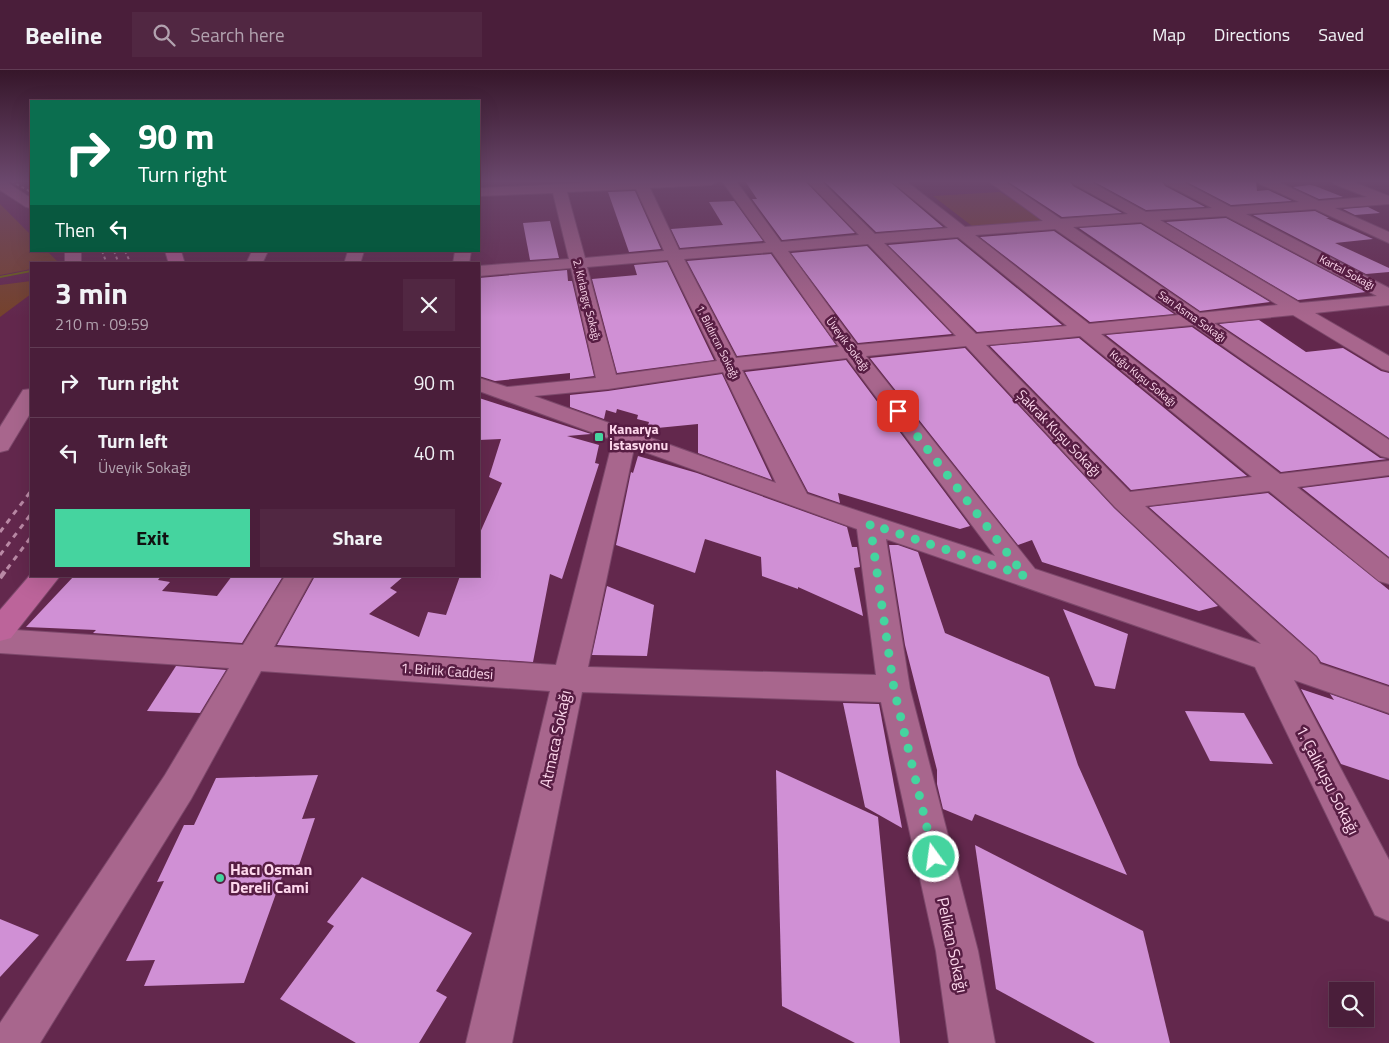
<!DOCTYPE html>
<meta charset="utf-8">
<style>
body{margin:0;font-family:"Titillium Web",sans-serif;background:#512742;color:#f1f3f6;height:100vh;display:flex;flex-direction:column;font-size:19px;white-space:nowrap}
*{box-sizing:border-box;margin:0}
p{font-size:16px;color:#b2a2af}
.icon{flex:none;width:28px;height:28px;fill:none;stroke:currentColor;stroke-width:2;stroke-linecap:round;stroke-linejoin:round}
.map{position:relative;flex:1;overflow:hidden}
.side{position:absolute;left:30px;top:192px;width:450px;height:315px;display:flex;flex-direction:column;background:#4a1e3a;border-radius:0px;box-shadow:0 5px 20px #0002,0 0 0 1px #613c54}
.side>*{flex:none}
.top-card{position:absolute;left:30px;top:30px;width:450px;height:152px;border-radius:0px;box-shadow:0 5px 20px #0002,0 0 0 1px #613c54;background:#0b6e4f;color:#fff;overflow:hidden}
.buttons{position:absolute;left:1329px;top:912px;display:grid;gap:10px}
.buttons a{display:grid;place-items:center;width:45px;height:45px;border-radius:0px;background:#4a1e3a;box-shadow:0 5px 20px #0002,0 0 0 1px #613c54;font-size:25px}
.pin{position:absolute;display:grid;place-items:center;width:42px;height:42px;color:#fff;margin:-21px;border-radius:10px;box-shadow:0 2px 8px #0006}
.me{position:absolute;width:55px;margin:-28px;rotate:346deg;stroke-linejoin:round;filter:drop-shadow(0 0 4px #0008)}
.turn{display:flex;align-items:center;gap:18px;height:105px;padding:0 25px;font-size:22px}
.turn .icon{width:65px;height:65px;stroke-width:2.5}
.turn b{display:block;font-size:35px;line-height:42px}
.then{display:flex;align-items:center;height:48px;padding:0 25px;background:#0003;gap:10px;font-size:19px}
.round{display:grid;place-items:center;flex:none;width:52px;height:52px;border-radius:0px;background:#512742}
.headline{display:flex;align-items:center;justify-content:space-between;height:85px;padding:0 25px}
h1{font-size:30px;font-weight:700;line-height:38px}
.action{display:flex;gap:10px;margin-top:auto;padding:10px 25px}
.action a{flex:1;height:58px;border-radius:0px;background:#45d49f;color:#111;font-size:20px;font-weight:700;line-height:58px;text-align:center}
.action a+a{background:#512742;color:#f1f3f6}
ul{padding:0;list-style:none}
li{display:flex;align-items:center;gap:15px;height:70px;padding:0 25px;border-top:1px solid #613c54}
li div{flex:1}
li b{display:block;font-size:19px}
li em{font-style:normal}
header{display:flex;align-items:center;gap:30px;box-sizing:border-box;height:70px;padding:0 25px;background:#4a1e3a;border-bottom:1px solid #613c54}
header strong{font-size:24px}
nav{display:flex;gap:28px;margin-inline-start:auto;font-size:18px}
.search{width:350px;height:45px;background:#512742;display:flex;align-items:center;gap:12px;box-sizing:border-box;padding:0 18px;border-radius:0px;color:#b2a2af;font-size:19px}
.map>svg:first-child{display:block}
.green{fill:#75422c}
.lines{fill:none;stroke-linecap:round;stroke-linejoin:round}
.stream{fill:#696211;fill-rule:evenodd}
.building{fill:#d090d5}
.minor-casing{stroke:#7d486b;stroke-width:2}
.major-casing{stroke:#7d486b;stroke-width:2}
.minor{fill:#a8668d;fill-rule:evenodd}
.major{fill:#bc649a;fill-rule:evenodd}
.rail-far2{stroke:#b989a5;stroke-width:2;stroke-dasharray:3 3;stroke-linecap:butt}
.rail-far1{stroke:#b989a5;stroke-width:3;stroke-dasharray:5.5 5.5;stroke-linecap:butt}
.rail{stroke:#b989a5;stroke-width:4.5;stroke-dasharray:8 8;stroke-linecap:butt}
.route{stroke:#45d49f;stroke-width:9;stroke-dasharray:0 16.2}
.poi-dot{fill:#45d49f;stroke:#571d43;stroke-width:2}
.labels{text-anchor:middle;stroke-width:5;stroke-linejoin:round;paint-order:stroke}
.far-street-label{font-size:11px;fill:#fed8ed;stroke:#571d43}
.poi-label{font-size:14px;font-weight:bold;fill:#fed8ed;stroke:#571d43;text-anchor:start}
.street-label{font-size:14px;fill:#fed8ed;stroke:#571d43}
.near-street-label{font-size:16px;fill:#fed8ed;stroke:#571d43}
.near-poi-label{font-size:16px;font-weight:bold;fill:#fed8ed;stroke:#571d43;text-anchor:start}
</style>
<header>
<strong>Beeline</strong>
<div class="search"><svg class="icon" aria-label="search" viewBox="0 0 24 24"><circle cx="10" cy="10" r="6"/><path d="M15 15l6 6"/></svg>Search here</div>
<nav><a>Map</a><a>Directions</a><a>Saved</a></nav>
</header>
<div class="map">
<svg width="1389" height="973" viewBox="0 0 1389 973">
<rect width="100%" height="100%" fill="#63284d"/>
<g class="green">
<polygon points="1000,122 1049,152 976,159 933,126"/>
<polygon points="0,134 31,165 31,181 47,181 59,193 31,194 31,199 0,205"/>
<polygon points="31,211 31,224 0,247 0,215"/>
</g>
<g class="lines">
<polygon class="stream" points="31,200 31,202 0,208 0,206"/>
</g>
<g class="building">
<polygon points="745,111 805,111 855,163 782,170 752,129 757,129"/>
<polygon points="824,111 889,111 943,157 876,162"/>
<polygon points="1007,111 1070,111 1073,116 1122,143 1062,147"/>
<polygon points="1093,111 1162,111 1165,116 1205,137 1146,140"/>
<polygon points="1185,111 1256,111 1257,121 1268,120 1292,131 1231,135"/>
<polygon points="1310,115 1315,116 1343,127 1319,129 1293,117"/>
<polygon points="635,121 661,179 629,182 608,122"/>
<polygon points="734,131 763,171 680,178 671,159 723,155 709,132"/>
<polygon points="1368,137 1380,143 1355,145 1343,139"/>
<polygon points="1315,141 1329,148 1326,148 1373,169 1335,173 1389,198 1389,202 1366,204 1253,145"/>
<polygon points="1226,148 1366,222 1298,230 1166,152"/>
<polygon points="550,151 559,188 530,190 523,153"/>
<polygon points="1141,154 1270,232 1200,241 1079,158"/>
<polygon points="1054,161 1174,244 1090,252 980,167"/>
<polygon points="957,169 1062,255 977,262 888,175"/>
<polygon points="867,176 952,264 858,273 791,183"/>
<polygon points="771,184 836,275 737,286 687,191"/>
<polygon points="667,192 714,290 617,303 592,209 637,205 634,195"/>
<polygon points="567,200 568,211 572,211 594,306 570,309 570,303 495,311 479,306 479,208"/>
<polygon points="1259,250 1306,282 1343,278 1381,301 1389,303 1389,368 1219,254"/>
<polygon points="1192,257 1380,388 1387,389 1281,402 1106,265"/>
<polygon points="1079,268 1247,406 1131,420 990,276"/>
<polygon points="965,278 1114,438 1218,536 1199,541 1042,492 1032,470 1018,475 870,288"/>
<polygon points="846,290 970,456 960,459 838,423 840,433 808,422 745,302"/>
<polygon points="722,304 772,410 698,383 698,354 647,359 649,352 637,349 638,345 617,339 616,343 606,340 604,349 570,337 570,325 608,321"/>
<polygon points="479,328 591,364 567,366 599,375 595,393 599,394 562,509 550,504 533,592 277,575 315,506 404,506 390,518 397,522 369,544 419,567 428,542 446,545 460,506 479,506 479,465 502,413 489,407 501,369 479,370"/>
<polygon points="638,386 697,403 847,457 852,477 857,477 860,497 854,498 863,546 798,517 798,519 762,506 761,487 705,469 695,503 616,475 631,402 633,403"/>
<polygon points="1389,407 1389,487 1302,418"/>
<polygon points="1268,423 1389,520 1389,615 1321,592 1317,586 1149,437"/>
<polygon points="889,475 898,475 918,482 945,563 1049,607 1078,695 1127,805 975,744 972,751 943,739 937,714 937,700 905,575"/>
<polygon points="74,506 161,506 158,510 170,512 162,521 217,526 232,506 283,506 242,573 93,563 96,560 26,557"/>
<polygon points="607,516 654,535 647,586 592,585"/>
<polygon points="1063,539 1128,564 1115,619 1095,616"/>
<polygon points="176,596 226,600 200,643 147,641"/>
<polygon points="1301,619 1334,630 1330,624 1389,645 1389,710 1341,694"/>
<polygon points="843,633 879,634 902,758 865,737"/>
<polygon points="1185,641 1244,643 1273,694 1210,691"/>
<polygon points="776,700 878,747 900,973 855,973 782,936"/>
<polygon points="318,705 302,749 315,748 296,804 283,804 244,913 144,916 155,890 126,891 164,811 157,812 184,755 194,755 216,708"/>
<polygon points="975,775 1143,861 1170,973 1095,973 996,919"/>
<polygon points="362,807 472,863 436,921 447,927 419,973 356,973 280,929 334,856 327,852"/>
<polygon points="0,849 39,865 0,907"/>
</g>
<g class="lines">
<g class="minor-casing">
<g id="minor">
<polygon points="0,111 5,111 31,128 31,138 26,137 0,120"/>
<path d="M628,111H718L711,115L650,118L679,180L766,173L722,111H736L781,172L859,165L807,111H821L875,164L948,158L891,111H906L965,157L1043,151L988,111H1004L1061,149L1128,144L1074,114L1072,111H1089L1146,142L1212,138L1166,114L1164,111H1181L1231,137L1299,132L1260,114L1258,111H1276L1319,131L1367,127L1334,114L1332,111H1351L1389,126V134L1335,138L1389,162V173L1315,139L1246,144L1389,218V235L1315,243L1389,286V301L1382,299L1293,245L1214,253L1389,370V388L1381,386L1193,255L1101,264L1280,404L1389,391V405L1297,417L1389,489V514L1379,511L1269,421L1145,436L1316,587L1320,594L1389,617V643L1294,610L1389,790V851L1375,845L1255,597L886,469L910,619L978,881L995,973H949L936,881L881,632L582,622L512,973H466L550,621L261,601L191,729L40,973H0V953L165,705L229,598L0,583V559L243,575L285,506H313L274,577L556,595L613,370L479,321V308L507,317L596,308L571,198L479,206V196L569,189L553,123L479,126V118ZM636,119L664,181L585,188L567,122ZM1226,146L1377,226L1300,233L1160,150ZM1141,152L1278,235L1200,243L1073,157ZM1055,159L1179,245L1089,254L975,165ZM958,167L1067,256L976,264L884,173ZM868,174L956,266L857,275L788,181ZM772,182L839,277L736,288L684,189ZM668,190L717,291L616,305L587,197ZM1080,266L1252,407L1130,422L986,275ZM966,276L1115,437L1261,574L1035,499L866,286ZM847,288L995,486L807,424L742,300ZM723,302L776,413L534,326L608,319ZM634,378L857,459L876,605L588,597Z"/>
<rect x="65" y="181" width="16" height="13"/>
<polygon points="252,181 268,181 262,194 246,194"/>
<polygon points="348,181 364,181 360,194 344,194"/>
<polygon points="455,181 471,181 469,194 453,194"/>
<polygon points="31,319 31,342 8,380 0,382 0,357 23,320"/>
</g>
</g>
<g class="major-casing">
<g id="major">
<polygon points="165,181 181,181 185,194 169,194"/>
<polygon points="31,504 31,506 60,506 11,568 0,571 0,540"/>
</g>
</g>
<use href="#minor" class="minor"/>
<use href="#major" class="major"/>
<g class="rail-far2">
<polyline points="11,111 31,122"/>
<polyline points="102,181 107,194"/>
<polyline points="114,181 119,194"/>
<polyline points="125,181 131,194"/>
</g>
<g class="rail-far1">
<polyline points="0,462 31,421"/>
<polyline points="0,485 31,444"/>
<polyline points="7,499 31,467"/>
</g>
<polyline class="rail" points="0,508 8,497"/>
</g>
<linearGradient id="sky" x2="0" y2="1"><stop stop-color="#36162a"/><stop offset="0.45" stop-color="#6b486d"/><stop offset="1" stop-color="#6b486d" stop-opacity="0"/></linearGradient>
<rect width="1389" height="247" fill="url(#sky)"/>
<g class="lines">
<polyline class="route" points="898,341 1025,506 870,454 894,619 934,787"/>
</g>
<g class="poi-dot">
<rect x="594" y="362" width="10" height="10" rx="2.5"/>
<circle cx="220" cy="808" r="5"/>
</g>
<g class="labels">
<g class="far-street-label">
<text transform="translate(1347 202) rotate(28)" y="4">Kartal Sokağı</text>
<text transform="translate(587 230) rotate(76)" y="4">2. Kırlangıç Sokağı</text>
<text transform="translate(1192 246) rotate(35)" y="4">Sarı Asma Sokağı</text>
<text transform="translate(718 272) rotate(63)" y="4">1. Bıldırcın Sokağı</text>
<text transform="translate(848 274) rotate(53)" y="4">Üveyik Sokağı</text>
<text transform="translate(1143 308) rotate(39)" y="4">Kuğu Kuşu Sokağı</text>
</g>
<g class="poi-label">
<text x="609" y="364">Kanarya<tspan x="609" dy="16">İstasyonu</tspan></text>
</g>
<g class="street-label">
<text transform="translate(1059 363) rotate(46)" y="5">Şakrak Kuşu Sokağı</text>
<text transform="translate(447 601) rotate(4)" y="5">1. Birlik Caddesi</text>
</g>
<g class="near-street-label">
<text transform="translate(555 669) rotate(-78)" y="6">Atmaca Sokağı</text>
<text transform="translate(1328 710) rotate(63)" y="6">1. Çalıkuşu Sokağı</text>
<text transform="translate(953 875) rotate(78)" y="6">Pelikan Sokağı</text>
</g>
<g class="near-poi-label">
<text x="230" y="805">Hacı Osman<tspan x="230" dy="18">Dereli Cami</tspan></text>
</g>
</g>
</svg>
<div class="buttons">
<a><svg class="icon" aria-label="search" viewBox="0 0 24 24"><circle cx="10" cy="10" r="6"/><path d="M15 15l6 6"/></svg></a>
</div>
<div class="pin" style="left:898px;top:341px;background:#d93025"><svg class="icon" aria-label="arrive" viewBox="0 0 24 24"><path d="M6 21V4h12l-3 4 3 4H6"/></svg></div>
<svg class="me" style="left:934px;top:787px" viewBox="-20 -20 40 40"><circle r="17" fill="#45d49f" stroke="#fff" stroke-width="3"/><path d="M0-11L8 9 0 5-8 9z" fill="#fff"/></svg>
<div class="top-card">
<div class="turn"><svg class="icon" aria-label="right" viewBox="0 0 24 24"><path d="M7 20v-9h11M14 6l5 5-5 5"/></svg><div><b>90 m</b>Turn right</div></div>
<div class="then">Then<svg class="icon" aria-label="left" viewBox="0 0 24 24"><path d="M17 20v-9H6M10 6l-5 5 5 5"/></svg></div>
</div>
<section class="side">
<div class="headline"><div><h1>3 min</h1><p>210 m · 09:59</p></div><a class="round"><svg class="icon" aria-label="close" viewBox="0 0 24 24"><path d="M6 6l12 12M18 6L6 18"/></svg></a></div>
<ul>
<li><svg class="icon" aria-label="right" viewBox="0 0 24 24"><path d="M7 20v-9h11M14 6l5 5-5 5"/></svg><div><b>Turn right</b></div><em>90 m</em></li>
<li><svg class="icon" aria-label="left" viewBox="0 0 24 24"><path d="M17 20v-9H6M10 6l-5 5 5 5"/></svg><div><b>Turn left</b><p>Üveyik Sokağı</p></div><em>40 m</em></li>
</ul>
<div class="action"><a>Exit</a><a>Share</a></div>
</section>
</div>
